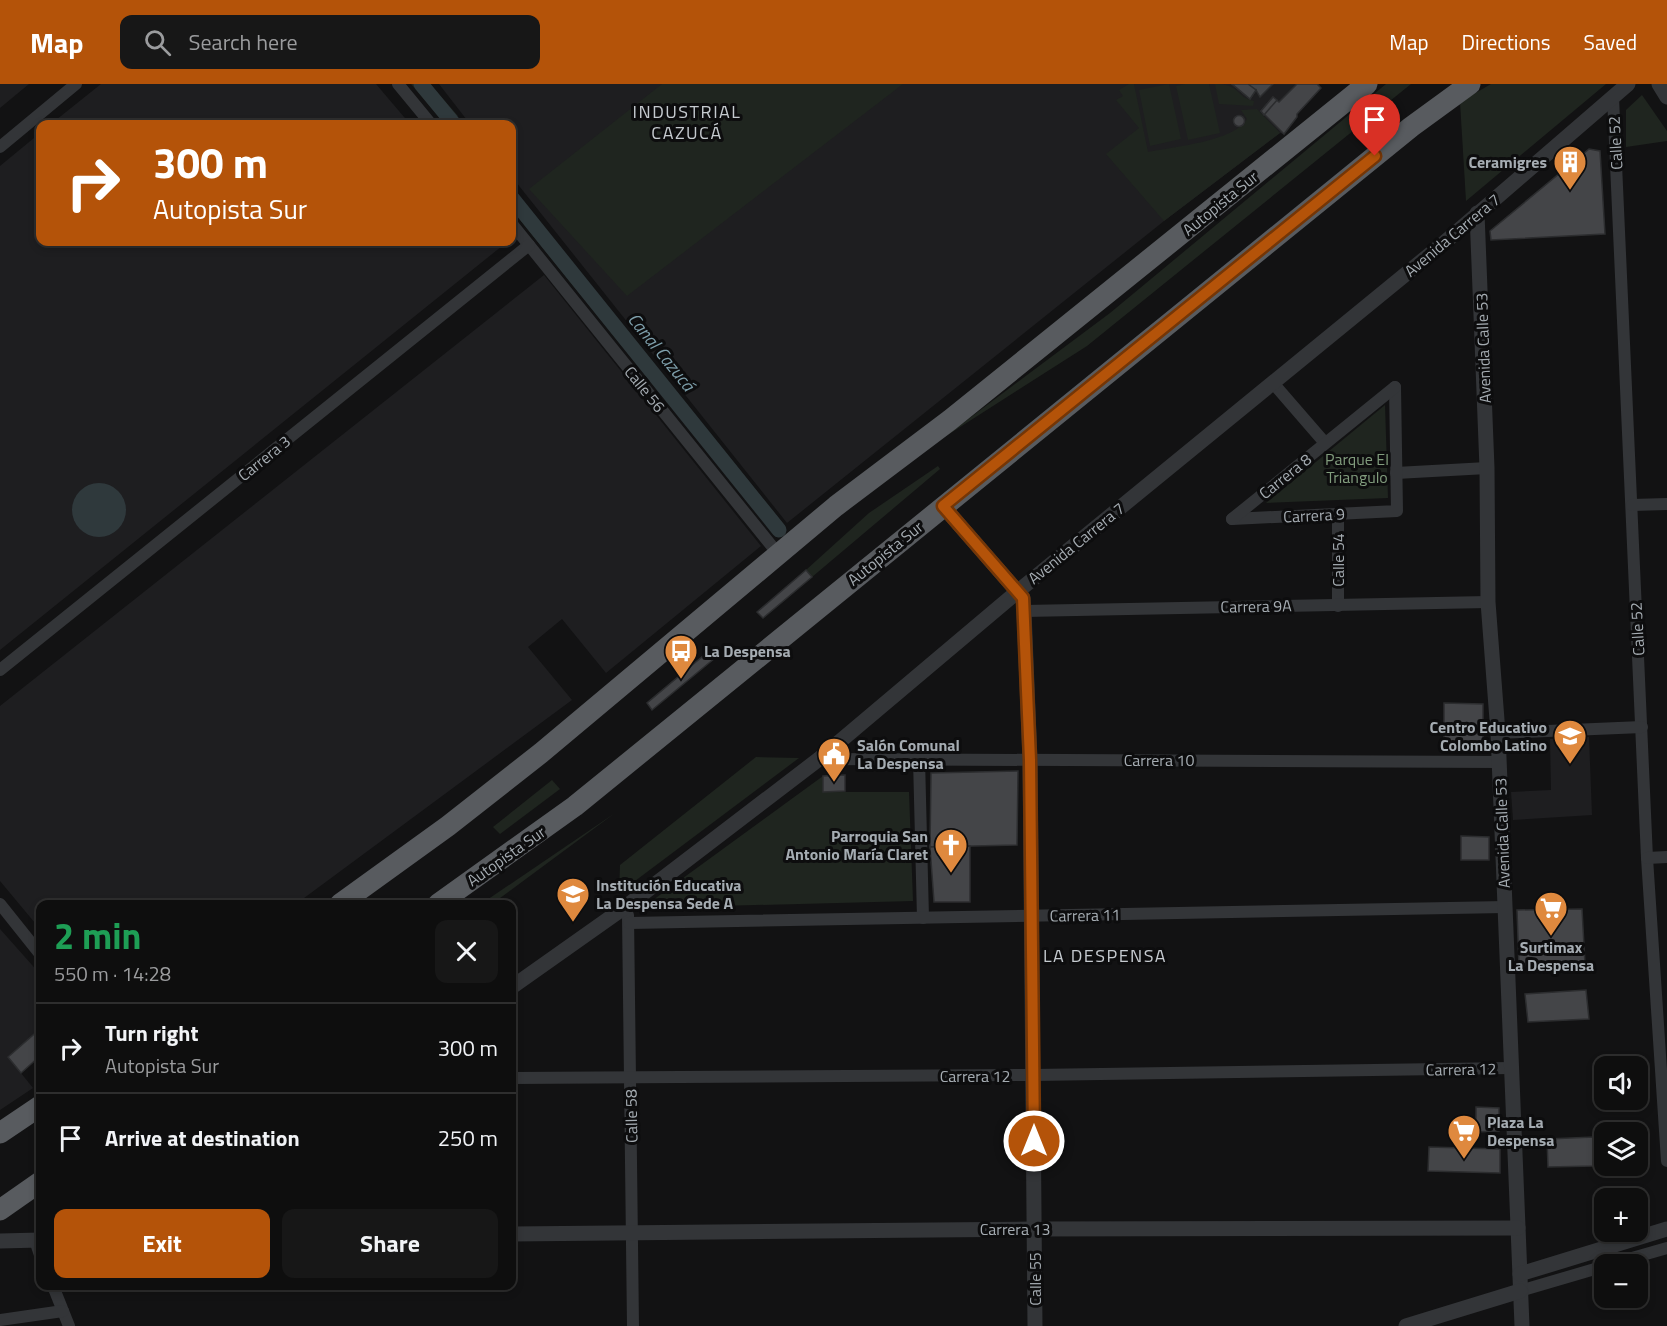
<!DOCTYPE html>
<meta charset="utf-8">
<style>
body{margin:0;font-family:"Titillium Web",sans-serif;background:#171717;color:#f1f3f6;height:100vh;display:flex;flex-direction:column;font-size:22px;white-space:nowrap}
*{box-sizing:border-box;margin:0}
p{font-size:20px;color:#9b9c9e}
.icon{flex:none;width:33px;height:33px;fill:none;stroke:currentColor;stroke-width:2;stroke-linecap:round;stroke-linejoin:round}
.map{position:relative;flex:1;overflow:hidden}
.details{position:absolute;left:36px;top:816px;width:480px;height:390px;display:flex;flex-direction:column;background:#0e0e0e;border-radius:12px;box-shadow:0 3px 9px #0003,0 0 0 2px #2e2e2e}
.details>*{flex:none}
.top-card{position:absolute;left:36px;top:36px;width:480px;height:126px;border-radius:12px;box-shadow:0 3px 9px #0003,0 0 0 2px #2e2e2e;background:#b45309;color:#fff;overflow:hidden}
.controls{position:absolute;left:1594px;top:972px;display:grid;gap:12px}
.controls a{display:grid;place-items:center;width:54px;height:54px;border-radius:12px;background:#0e0e0e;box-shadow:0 3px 9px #0003,0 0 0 2px #2e2e2e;font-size:30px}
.pin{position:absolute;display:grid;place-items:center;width:51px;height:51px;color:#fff;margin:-62px -26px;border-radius:50% 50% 50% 0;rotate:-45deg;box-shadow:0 0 6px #0007}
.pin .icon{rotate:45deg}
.me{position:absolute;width:66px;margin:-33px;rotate:0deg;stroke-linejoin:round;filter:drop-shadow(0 0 4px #0008)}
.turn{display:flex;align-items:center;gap:21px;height:126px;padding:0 18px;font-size:27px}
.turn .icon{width:78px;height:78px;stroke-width:2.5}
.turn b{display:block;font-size:42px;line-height:51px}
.round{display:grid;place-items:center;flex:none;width:63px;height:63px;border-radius:12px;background:#171717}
.headline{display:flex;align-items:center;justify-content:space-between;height:102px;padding:0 18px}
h1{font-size:36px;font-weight:700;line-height:45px;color:#1e9e55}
.primary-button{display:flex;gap:12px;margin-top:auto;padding:12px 18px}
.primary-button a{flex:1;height:69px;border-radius:12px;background:#b45309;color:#fff;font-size:24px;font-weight:700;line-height:69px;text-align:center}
.primary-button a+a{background:#171717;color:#f1f3f6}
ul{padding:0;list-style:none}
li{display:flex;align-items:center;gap:18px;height:90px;padding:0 18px;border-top:2px solid #2e2e2e}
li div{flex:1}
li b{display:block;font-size:22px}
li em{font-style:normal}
header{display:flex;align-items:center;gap:36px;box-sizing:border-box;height:84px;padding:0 30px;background:#b45309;color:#fff}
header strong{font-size:28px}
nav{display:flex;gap:33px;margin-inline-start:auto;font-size:21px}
.search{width:420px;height:54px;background:#171717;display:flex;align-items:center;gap:15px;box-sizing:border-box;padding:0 21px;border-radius:12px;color:#9b9c9e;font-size:22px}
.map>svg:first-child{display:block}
.built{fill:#1e1e20}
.green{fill:#1f251f}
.water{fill:#2f393c}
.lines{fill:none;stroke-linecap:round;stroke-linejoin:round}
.canal{stroke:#2f393c;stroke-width:15}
.building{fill:#444548;stroke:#2c2d2f;stroke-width:1.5}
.minor{stroke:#333538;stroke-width:12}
.tertiary{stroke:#333538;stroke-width:15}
.trunk{stroke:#585b5f;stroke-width:21}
.route-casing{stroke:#753606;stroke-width:15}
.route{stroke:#b45309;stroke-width:10}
.labels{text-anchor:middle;stroke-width:6;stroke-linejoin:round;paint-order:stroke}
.street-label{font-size:16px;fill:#a5acb2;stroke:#0d0d0e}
.poi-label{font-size:16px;font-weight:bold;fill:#a5acb2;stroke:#0d0d0e;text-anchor:start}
.park-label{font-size:16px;fill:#819c7d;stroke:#0d0d0e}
.neighbourhood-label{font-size:18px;letter-spacing:1.5px;fill:#c5cacf;stroke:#0d0d0e}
.water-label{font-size:18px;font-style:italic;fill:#7e9fab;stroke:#0d0d0e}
</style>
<header>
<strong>Map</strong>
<div class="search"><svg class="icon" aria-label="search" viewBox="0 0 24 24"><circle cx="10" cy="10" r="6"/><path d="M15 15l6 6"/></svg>Search here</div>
<nav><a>Map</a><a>Directions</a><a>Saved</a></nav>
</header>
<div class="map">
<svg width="1667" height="1242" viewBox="0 0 1667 1242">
<rect width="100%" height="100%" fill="#121213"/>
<g class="built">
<polygon points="0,0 29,0 0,24"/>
<polygon points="101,0 376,0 410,40 51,40"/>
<polygon points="439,0 1319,0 1321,4 1298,28 1284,50 1280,49 1164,137 787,439 512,93 512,40 470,40"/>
<polygon points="40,49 40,158 507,158 0,566 0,82"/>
<polygon points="544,191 761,462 606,589 562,535 528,563 572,616 296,820 40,820 40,845 0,797 0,622"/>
<polygon points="1589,653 1592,731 1513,736 1511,708 1551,706 1550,655"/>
<polygon points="0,845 40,890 40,945 8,973 33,1004 0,1026"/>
</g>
<g class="green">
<polygon points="411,0 430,0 458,32 445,40"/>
<polygon points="662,0 903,0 627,212 529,105"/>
<path d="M1129,0H1134L1148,68C1173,63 1235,57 1247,35L1241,26L1257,25L1280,49L1164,137L1106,70L1139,44L1116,16L1123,12L1119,6Z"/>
<polygon points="1169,0 1181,55 1150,62 1139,6"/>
<polygon points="1185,0 1209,0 1220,49 1188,56 1176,2"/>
<path d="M1215,0C1241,0 1235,13 1254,17L1253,22L1219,20Z"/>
<polygon points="1386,0 1411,0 1087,262 943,354 1110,229"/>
<polygon points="1491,0 1606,0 1466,117 1460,18"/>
<polygon points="1642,11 1667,47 1667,57 1626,63 1626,26"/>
<polygon points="512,104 785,442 774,450 512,126"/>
<polygon points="1385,321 1388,414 1266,419"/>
<polygon points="938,382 940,385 812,493 806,486 869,429"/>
<polygon points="756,673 799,674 619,809 620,781"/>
<polygon points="823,692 824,708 909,708 913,817 642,824"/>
<polygon points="552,696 560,705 500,750 493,743"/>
<polygon points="615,729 492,820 481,820"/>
</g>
<circle class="water" cx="99" cy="426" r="27"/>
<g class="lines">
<g class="canal">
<polyline points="421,0 454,40"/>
<polyline points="512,114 779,446"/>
</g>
</g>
<g class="building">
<polygon points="1232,0 1273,0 1260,13 1256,6 1250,15"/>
<polygon points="1232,0 1248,0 1256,6 1250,15"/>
<polygon points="1297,0 1317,0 1321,4 1297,30 1297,33 1284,50 1261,27 1273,13 1279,18"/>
<polygon points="1273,13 1277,16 1264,31 1261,27"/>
<circle cx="1239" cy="37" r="5.5"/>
<polygon points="1589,65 1600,67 1605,150 1491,156 1490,147"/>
<polygon points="806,486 812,493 763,534 757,528"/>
<polygon points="709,567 715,574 652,626 647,619"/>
<polygon points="1444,619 1483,620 1483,657 1444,658"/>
<polygon points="1018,687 1017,761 930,763 931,689"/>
<polygon points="845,691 845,707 823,708 823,692"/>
<polygon points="1461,752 1489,753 1489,776 1461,776"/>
<polygon points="970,762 970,818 934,818 930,763"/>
<polygon points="1582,825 1585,880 1519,883 1517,826"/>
<polygon points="1586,906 1589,935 1528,938 1525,910"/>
<polygon points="40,945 40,972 21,989 8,973"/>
<polygon points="1476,1023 1499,1024 1499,1047 1476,1048"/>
<polygon points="1594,1053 1595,1082 1548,1083 1547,1055"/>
<polygon points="1429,1063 1500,1065 1500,1089 1428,1087"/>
</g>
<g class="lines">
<g class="minor">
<polyline points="398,0 431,40"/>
<polyline points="1613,13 1647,774 1667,1077"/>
<polyline points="0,63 76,0"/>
<polyline points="512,140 779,471"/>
<polyline points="1273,299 1325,359"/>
<polyline points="1396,389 1487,384"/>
<polyline points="1632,421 1667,420"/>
<polyline points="1232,435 1397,427 1395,303"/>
<polyline points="1232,435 1395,303"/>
<polyline points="1338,522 1338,430"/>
<polyline points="1024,527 1488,518"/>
<polyline points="0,586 529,161"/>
<polyline points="1498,649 1642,643"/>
<polyline points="819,675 1499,678"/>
<polyline points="919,675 923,834"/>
<polyline points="1647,774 1667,773"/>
<polyline points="0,820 40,870"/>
<polyline points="628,831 633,1242"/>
<polyline points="629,839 1505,823"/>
<polyline points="512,994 1033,991 1511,984"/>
<polyline points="35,1156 40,1171"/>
<polyline points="1611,1180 1667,1164"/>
<polyline points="53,1202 69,1242"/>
<polyline points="1520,1207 1605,1182"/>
<polyline points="0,1236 63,1227"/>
</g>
<g class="tertiary">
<polyline points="1659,0 1667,13"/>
<polyline points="1477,129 1487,384 1488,518 1498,649 1522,1242"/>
<polyline points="943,422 1023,514 1024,527 1030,676 1035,1242"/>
<polyline points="512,903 628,821 819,675 1017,508 1445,158 1628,0"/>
<polyline points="512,1150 1034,1145 1518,1144"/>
<polyline points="0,1157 40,1156"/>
<polyline points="1520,1190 1667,1145"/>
<polyline points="1406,1242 1520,1207"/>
</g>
<g class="trunk">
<polyline points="340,820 448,742 541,669 836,422 950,336 1367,0"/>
<polyline points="438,820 575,722 1411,43 1470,0"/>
<polyline points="0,1049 40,1022"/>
<polyline points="0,1126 40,1098"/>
</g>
</g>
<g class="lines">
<g class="route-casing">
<polyline id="route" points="1034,1057 1030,676 1023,514 943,422 1375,72"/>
</g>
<use href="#route" class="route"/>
</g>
<defs>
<g id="building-pin" transform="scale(1.725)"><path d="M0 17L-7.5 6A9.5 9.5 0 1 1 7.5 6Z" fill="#df893e" stroke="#0d0d0e"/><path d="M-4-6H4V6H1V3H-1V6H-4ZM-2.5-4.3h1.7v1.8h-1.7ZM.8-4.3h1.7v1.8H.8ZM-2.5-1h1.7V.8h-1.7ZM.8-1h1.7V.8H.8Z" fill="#fff"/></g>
<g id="bus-pin" transform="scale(1.725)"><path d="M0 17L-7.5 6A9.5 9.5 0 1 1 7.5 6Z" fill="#df893e" stroke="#0d0d0e"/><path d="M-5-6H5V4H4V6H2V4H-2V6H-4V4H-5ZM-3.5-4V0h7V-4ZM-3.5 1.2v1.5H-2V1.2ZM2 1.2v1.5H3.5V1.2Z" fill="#fff"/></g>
<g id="school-pin" transform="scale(1.725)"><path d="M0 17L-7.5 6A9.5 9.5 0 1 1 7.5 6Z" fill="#df893e" stroke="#0d0d0e"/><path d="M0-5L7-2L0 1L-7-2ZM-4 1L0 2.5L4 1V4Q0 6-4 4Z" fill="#fff"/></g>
<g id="civic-pin" transform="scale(1.725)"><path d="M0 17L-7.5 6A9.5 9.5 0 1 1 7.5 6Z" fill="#df893e" stroke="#0d0d0e"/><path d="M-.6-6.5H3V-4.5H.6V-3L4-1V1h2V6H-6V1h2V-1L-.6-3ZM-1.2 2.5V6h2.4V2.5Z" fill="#fff"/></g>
<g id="church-pin" transform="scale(1.725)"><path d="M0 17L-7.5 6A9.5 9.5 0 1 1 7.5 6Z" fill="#df893e" stroke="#0d0d0e"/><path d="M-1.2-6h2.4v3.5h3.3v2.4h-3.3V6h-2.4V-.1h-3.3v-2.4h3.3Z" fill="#fff"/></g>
<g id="supermarket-pin" transform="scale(1.725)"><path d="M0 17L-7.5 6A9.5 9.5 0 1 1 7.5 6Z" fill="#df893e" stroke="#0d0d0e"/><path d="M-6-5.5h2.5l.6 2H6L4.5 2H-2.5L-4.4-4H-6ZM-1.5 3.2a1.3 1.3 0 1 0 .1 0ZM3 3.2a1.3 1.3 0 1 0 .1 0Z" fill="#fff"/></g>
</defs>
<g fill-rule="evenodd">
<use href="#building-pin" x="1570" y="78"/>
<use href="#bus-pin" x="681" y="567"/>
<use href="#school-pin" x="1570" y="652"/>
<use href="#civic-pin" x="834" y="670"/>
<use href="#church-pin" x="951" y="761"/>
<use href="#school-pin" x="573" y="810"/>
<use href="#supermarket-pin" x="1551" y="824"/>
<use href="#supermarket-pin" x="1464" y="1047"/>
</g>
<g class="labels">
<g class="street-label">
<text transform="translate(1615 59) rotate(-93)" y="6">Calle 52</text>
<text transform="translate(1220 119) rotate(-39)" y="6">Autopista Sur</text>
<text transform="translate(1452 151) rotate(-40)" y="6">Avenida Carrera 7</text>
<text transform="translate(1483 264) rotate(-92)" y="6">Avenida Calle 53</text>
<text transform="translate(645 305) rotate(51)" y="6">Calle 56</text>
<text transform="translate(264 374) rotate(-39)" y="6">Carrera 3</text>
<text transform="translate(1285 392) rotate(-39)" y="6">Carrera 8</text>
<text transform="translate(1314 431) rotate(-3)" y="6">Carrera 9</text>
<text transform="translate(1076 459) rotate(-39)" y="6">Avenida Carrera 7</text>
<text transform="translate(885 469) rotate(-39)" y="6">Autopista Sur</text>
<text transform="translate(1338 476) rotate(-90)" y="6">Calle 54</text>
<text transform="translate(1256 522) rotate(-1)" y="6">Carrera 9A</text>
<text transform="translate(1637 545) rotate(-93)" y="6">Calle 52</text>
<text x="1159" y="682">Carrera 10</text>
<text transform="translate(1502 749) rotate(-92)" y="6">Avenida Calle 53</text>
<text transform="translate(506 772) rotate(-35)" y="6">Autopista Sur</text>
<text transform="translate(1085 831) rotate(-1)" y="6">Carrera 11</text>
<text transform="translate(1461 985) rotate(-1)" y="6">Carrera 12</text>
<text x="975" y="998">Carrera 12</text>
<text transform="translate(631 1032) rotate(-91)" y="6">Calle 58</text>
<text x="1015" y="1151">Carrera 13</text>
<text transform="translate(1035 1195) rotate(-90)" y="6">Calle 55</text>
</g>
<g class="poi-label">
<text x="1547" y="84" text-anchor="end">Ceramigres</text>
<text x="704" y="573">La Despensa</text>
<text x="1547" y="649" text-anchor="end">Centro Educativo<tspan x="1547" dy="18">Colombo Latino</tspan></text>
<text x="857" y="667">Salón Comunal<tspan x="857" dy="18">La Despensa</tspan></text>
<text x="928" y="758" text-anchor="end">Parroquia San<tspan x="928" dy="18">Antonio María Claret</tspan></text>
<text x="596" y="807">Institución Educativa<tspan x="596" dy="18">La Despensa Sede A</tspan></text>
<text x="1551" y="869" text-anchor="middle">Surtimax<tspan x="1551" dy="18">La Despensa</tspan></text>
<text x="1487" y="1044">Plaza La<tspan x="1487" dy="18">Despensa</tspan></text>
</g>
<g class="park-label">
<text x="1357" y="381">Parque El<tspan x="1357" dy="18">Triangulo</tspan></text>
</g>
<g class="neighbourhood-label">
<text x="687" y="34">INDUSTRIAL<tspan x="687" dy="21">CAZUCÁ</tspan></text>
<text x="1105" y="878">LA DESPENSA</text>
</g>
<g class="water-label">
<text transform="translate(661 268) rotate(51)" y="6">Canal Cazucá</text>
</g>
</g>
</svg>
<div class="controls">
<a><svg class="icon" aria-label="sound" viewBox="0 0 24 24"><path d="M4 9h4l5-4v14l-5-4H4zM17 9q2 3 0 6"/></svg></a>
<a><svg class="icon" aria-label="layers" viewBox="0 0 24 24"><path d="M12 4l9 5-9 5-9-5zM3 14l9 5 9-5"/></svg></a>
<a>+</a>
<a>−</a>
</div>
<div class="pin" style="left:1375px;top:72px;background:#d93025"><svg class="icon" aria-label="arrive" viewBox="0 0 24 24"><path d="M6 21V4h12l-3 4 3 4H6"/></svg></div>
<svg class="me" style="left:1034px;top:1057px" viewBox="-20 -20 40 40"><circle r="17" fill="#b45309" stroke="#fff" stroke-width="3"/><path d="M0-11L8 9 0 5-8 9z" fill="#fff"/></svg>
<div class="top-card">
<div class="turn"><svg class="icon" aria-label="right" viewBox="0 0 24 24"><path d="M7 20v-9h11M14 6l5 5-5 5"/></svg><div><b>300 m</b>Autopista Sur</div></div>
</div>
<section class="details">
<div class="headline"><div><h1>2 min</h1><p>550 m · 14:28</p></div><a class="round"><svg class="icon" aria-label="close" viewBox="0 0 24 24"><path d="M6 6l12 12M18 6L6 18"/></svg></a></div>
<ul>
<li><svg class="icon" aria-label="right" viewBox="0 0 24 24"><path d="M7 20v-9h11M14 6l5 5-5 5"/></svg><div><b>Turn right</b><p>Autopista Sur</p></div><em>300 m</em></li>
<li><svg class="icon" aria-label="arrive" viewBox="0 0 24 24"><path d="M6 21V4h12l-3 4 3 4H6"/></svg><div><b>Arrive at destination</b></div><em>250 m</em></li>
</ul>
<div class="primary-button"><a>Exit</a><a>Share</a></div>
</section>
</div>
